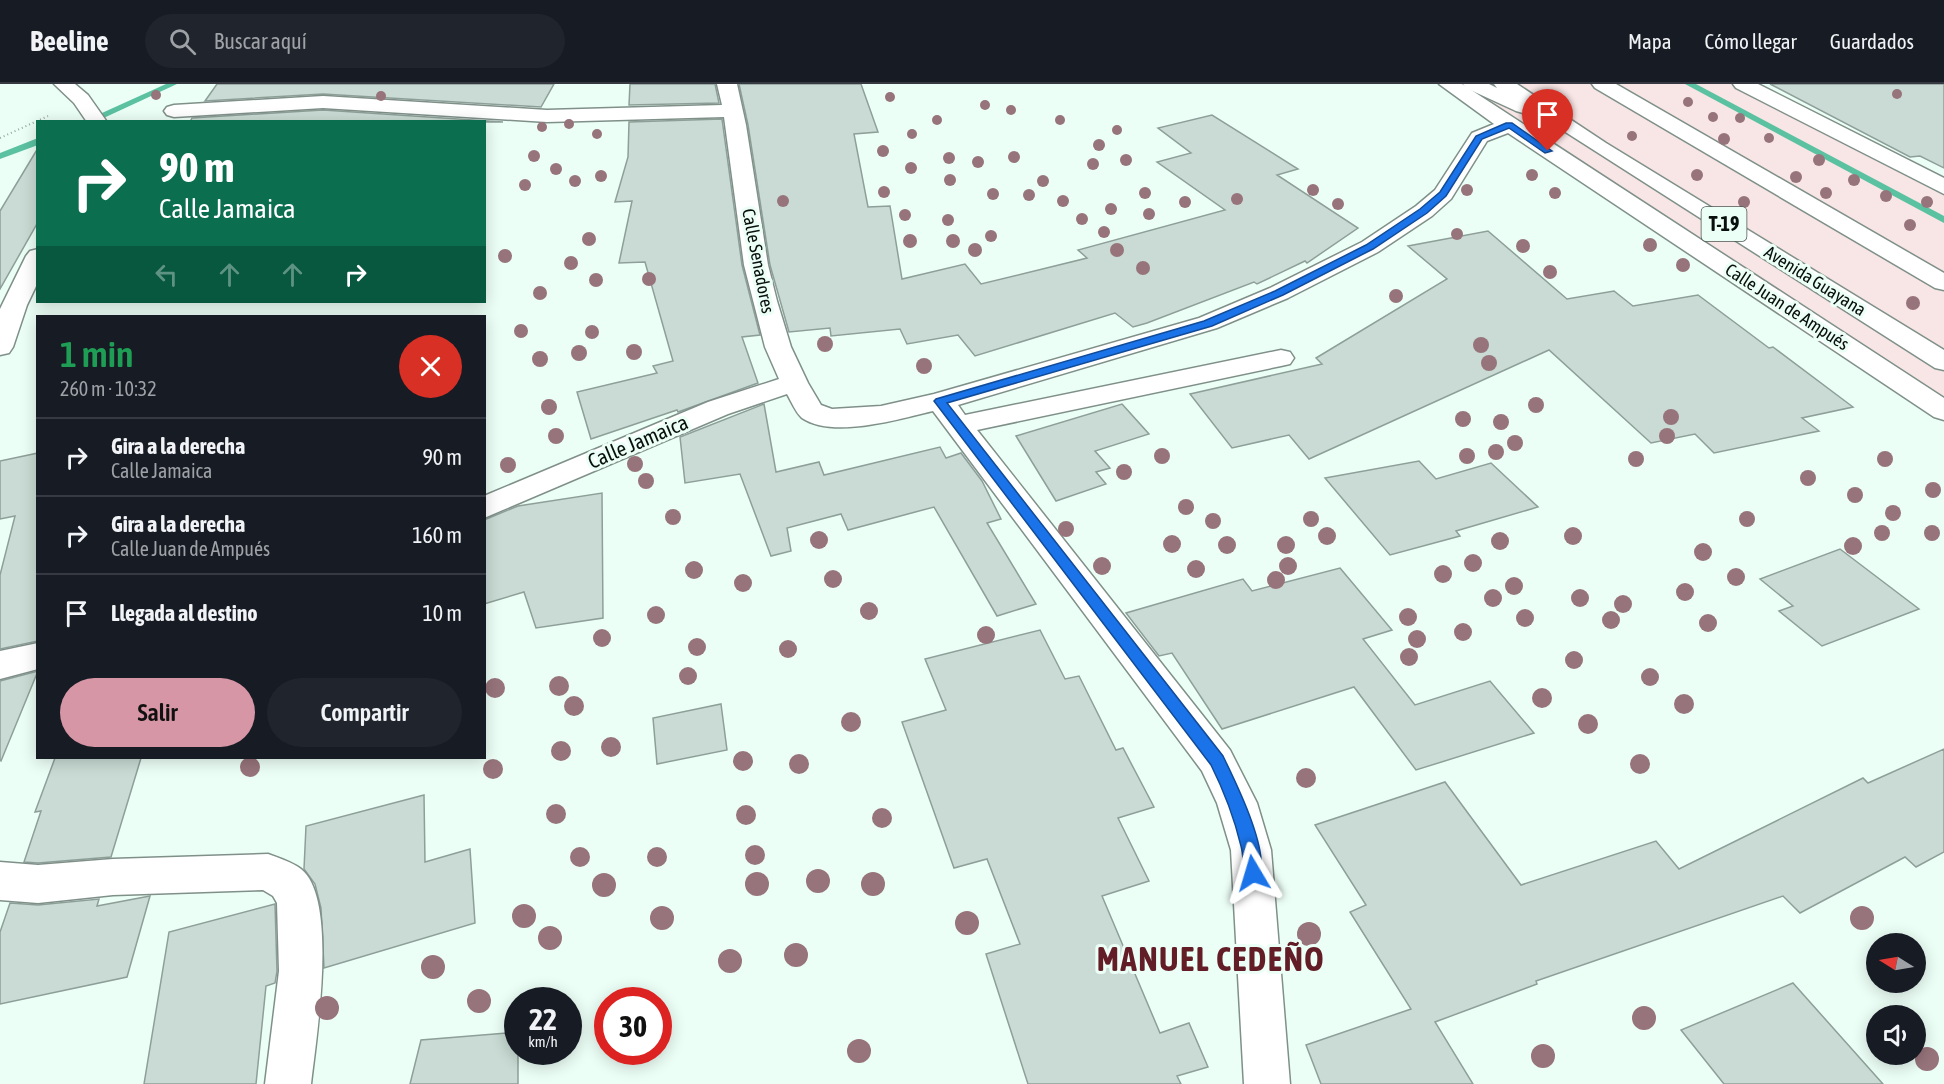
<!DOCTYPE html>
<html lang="es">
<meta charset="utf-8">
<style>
body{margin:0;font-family:"Asap Condensed",sans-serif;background:#20242c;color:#f1f3f6;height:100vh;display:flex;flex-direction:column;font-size:22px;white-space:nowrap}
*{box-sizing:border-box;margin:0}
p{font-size:20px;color:#9ea1a6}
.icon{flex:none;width:33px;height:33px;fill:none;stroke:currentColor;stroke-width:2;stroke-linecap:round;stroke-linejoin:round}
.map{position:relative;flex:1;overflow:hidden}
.sheet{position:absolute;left:36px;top:231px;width:450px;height:444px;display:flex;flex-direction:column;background:#171b24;border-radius:0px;box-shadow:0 3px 15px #0003}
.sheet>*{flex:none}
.banner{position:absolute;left:36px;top:36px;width:450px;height:183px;border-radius:0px;box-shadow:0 3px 15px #0003;background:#0b6e4f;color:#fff;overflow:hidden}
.needle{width:39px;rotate:281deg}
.controls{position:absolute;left:1866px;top:849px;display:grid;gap:12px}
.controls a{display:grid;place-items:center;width:60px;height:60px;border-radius:50%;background:#171b24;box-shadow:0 3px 15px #0003;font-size:30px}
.speed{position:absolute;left:504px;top:903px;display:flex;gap:12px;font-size:30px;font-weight:700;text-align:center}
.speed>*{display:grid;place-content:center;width:78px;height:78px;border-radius:50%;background:#171b24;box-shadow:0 3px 15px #0003;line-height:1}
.speed small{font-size:15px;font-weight:400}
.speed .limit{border:9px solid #d22;background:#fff;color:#111}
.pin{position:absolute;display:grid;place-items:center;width:51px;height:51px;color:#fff;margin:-62px -26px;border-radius:50% 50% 50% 0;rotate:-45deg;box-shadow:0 0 6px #0007}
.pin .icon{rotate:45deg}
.me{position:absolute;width:66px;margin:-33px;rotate:353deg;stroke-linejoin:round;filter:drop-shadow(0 0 4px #0008)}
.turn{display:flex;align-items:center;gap:21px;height:126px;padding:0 24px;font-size:27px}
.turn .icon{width:78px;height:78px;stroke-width:2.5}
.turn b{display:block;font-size:42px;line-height:51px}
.lanes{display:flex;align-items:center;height:57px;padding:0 24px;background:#0003;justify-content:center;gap:30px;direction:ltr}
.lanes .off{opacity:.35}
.round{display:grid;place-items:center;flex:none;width:63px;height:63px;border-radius:32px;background:#20242c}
.summary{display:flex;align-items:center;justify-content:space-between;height:102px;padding:0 24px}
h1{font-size:36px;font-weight:600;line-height:45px;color:#1e9e55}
.primary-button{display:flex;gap:12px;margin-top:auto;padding:12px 24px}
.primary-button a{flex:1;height:69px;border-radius:36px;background:#d796a5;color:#111;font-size:24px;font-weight:600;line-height:69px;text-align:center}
.primary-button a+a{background:#20242c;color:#f1f3f6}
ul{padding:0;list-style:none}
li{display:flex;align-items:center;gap:18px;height:78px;padding:0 24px;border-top:2px solid #363941}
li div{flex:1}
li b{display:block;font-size:22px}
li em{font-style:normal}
header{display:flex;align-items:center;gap:36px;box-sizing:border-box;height:84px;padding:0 30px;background:#171b24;border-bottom:2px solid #363941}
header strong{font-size:28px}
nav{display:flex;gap:33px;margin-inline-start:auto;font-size:21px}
.search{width:420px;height:54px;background:#20242c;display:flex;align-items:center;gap:15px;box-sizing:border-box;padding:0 21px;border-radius:33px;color:#9ea1a6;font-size:22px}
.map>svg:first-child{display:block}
.green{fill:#f8e5e5}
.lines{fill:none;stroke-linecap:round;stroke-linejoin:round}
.stream{fill:#5ac1a1;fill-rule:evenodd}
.building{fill:#c9dbd4;stroke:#8e9f99;stroke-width:1.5}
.minor-casing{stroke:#7f9089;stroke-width:3}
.highway-casing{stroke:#7f9089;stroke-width:3}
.path{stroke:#98a6a0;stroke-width:2;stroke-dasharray:1 3;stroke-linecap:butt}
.minor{fill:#fff;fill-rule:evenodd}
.highway{fill:#fff;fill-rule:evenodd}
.tree{fill:#97747b}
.route{fill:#1a73e8;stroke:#114b97;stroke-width:1.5}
.labels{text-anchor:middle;stroke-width:6;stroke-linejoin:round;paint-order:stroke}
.far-street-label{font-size:18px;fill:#080f0c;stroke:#ecfff7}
.shield{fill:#ecfff7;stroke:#4c5752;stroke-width:1.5}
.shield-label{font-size:20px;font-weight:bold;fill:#080f0c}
.street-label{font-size:21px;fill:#080f0c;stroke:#ecfff7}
.near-district-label{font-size:33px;font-weight:bold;letter-spacing:1.5px;fill:#621d26;stroke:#ecfff7}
</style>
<header>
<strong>Beeline</strong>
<div class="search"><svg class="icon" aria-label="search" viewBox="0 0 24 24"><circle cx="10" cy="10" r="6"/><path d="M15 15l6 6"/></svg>Buscar aquí</div>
<nav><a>Mapa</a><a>Cómo llegar</a><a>Guardados</a></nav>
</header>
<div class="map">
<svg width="1944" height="1000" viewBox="0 0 1944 1000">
<rect width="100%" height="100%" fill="#ecfff7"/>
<polygon class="green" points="1449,0 1743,0 1944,103 1944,327"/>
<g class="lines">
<g class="stream">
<polygon points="166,0 177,0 95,38 82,38"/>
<polygon points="1685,0 1696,0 1944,132 1944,139"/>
<polygon points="38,54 38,61 0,75 0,69"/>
</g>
</g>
<g class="building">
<polygon points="217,0 554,0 541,23 323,10 205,17"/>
<polygon points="630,0 715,0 719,19 629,21"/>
<polygon points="739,0 861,0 878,48 854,50 868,123 890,122 902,195 965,180 981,200 1087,174 1078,166 1225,126 1157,78 1191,69 1158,44 1212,31 1298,85 1277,91 1358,144 1307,179 1305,177 1257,200 1254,198 1147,239 1133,243 1115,229 975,272 958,251 907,260 900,245 831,252 830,244 789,248 770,181 748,41"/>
<polygon points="1770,0 1944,0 1944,84 1920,72 1910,73"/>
<polygon points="323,26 503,38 190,38 192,34"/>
<polygon points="722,35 742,181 760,251 742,253 758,299 678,328 677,326 591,355 577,308 657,289 653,282 673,277 645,178 619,179 632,117 615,118 628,73 629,38"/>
<polygon points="38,64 38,138 0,205 0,127"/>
<polygon points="1488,147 1567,215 1614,207 1633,222 1698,211 1769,264 1773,263 1853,323 1802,334 1819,347 1714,369 1695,350 1651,359 1549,266 1309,375 1289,351 1232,364 1190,310 1322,280 1316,274 1447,195 1408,162"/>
<polygon points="764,320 776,388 819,378 824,391 940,363 946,374 961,369 982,397 1001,435 987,439 1036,520 997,532 934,423 848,446 841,430 787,444 791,467 771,472 740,390 685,399 680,353"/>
<polygon points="1122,320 1149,350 1095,367 1110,384 1096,388 1106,400 1056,417 1016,352"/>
<polygon points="38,369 38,557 0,565 0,491 15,432 0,435 0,377"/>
<polygon points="1419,377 1436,395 1491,379 1538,423 1456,447 1460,452 1390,471 1325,394"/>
<polygon points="602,409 603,534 536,544 524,508 484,520 484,436 518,422"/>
<polygon points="1840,465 1919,525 1822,562 1779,527 1793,522 1760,495"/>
<polygon points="1340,484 1392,546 1363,555 1415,621 1490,597 1534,649 1416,686 1354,603 1222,645 1172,569 1159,572 1126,529 1243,495 1252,507"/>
<polygon points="1040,546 1065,595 1079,592 1116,666 1123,664 1154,723 1118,734 1149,797 1102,812 1160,949 1189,939 1208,983 1177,992 1181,1000 1028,1000 986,870 1020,860 987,775 954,784 902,638 946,626 925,575"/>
<polygon points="38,587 1,677 0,676 0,597"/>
<polygon points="721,620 727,666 657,680 653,634"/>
<polygon points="1944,665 1944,768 1916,783 1905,773 1800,829 1783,812 1536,897 1537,900 1435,938 1473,1000 1321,1000 1306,961 1411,925 1350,828 1366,821 1315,741 1445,698 1521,801 1656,757 1679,785 1863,694 1868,699"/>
<polygon points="55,674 141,674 111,773 38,779 24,778 41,727 35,728"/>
<polygon points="424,711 425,778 470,765 475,839 324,884 321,824 315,800 304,785 306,742"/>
<polygon points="150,812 127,893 0,920 0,848 10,819 38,821 99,815 97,822"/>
<polygon points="275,820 277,887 275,899 266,902 256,1000 144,1000 169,848"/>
<polygon points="1793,899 1883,1000 1724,1000 1681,946"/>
<polygon points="518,948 518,1000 410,1000 421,956"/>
</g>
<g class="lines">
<g class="minor-casing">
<g id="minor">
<polygon points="54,0 75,0 88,11 107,38 87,38 74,19"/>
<path d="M717,0H737L746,41L768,181L777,217L791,263L808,299L821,321L832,325L881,322L934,310L1199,234L1270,204L1362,158L1416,122L1435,106L1472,49L1494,40L1439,0H1462L1944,314V336L1934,333L1508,49L1487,57L1451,115L1432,132L1378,168L1288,214L1217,244L958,321L965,331L1281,266L1290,268L1294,274L1290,280L1281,282L977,346L1230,666L1257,719L1271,766L1290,1000H1244L1231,766L1217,719L1202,687L933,327C899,335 833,355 802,334C796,329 791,317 787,310L728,330L484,434V412L708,318L779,295L765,263L744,181L724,33L547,38L323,24L174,33L167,31L164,27L167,23L174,21L323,12L547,26L722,21Z"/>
<polygon points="1733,0 1758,0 1944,94 1944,110 1736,4"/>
<polygon points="38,165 38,198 27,221 13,263 9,269 0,271 0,225 26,172 30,167"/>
<polygon points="38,559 38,585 0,595 0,567"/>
<path d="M268,770C279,774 292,778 301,785C339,815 316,955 311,1000H265L279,887L277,819L273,812L263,806L113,811L38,819L0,816V778L38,781L113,775Z"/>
</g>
</g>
<g class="highway-casing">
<g id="highway">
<polygon points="1463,0 1489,0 1497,4 1494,0 1517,0 1606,59 1944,266 1944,286 1935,284 1531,26 1523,29 1516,27 1466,4"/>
<polygon points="1592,0 1616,0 1944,189 1944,206 1935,204 1595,4"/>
</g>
</g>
<polyline class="path" points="0,54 48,32"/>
<use href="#minor" class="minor"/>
<use href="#highway" class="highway"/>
</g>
<g class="tree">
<circle cx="1897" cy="10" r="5"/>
<circle cx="156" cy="11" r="5"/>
<circle cx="381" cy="12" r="5"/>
<circle cx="890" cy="13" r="5"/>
<circle cx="1688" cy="18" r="5"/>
<circle cx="985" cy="21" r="5"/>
<circle cx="1011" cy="26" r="5"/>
<circle cx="1713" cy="33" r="5"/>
<circle cx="1740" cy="34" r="5"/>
<circle cx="937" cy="36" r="5"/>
<circle cx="1060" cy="36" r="5"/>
<circle cx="569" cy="40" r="5"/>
<circle cx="542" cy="43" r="5"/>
<circle cx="1117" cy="46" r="5"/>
<circle cx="597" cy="50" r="5"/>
<circle cx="912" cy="50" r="5"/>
<circle cx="1632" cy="52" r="5"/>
<circle cx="1769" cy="54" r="5"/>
<circle cx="1724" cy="55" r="6"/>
<circle cx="1099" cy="61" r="6"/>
<circle cx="883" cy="67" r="6"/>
<circle cx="534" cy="72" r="6"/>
<circle cx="1014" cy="73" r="6"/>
<circle cx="949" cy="74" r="6"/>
<circle cx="1126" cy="76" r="6"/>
<circle cx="1819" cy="76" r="6"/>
<circle cx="978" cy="78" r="6"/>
<circle cx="1093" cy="80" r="6"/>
<circle cx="911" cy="84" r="6"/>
<circle cx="556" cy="85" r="6"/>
<circle cx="1532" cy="91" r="6"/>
<circle cx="1697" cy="91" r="6"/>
<circle cx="601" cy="92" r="6"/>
<circle cx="1796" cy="93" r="6"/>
<circle cx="950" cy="96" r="6"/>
<circle cx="1854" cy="96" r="6"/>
<circle cx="575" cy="97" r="6"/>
<circle cx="1043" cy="97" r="6"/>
<circle cx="525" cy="101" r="6"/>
<circle cx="1313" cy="106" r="6"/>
<circle cx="1467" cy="106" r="6"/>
<circle cx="884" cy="108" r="6"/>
<circle cx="1145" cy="109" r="6"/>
<circle cx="1555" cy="109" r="6"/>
<circle cx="1826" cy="109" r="6"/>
<circle cx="993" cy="110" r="6"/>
<circle cx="1029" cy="111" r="6"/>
<circle cx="1886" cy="112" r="6"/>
<circle cx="1237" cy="115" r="6"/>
<circle cx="783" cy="117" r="6"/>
<circle cx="1063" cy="117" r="6"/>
<circle cx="1185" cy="118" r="6"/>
<circle cx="1744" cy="118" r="6"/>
<circle cx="1927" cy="118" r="6"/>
<circle cx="1338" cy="120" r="6"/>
<circle cx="1111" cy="125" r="6"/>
<circle cx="1149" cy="130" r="6"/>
<circle cx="905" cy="131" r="6"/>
<circle cx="1082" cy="135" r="6"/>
<circle cx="948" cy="136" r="6"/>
<circle cx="1910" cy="141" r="6"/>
<circle cx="1104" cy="148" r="6"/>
<circle cx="1457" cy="150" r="6"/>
<circle cx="991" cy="152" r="6"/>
<circle cx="589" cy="155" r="7"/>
<circle cx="910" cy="157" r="7"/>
<circle cx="953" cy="157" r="7"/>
<circle cx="1650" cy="161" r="7"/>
<circle cx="1523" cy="162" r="7"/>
<circle cx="975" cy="166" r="7"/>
<circle cx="1117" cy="166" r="7"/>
<circle cx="505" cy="172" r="7"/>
<circle cx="571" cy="179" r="7"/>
<circle cx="1683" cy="181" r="7"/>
<circle cx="1143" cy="184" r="7"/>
<circle cx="1550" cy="188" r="7"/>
<circle cx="649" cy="195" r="7"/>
<circle cx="596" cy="196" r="7"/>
<circle cx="540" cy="209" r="7"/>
<circle cx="1396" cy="212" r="7"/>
<circle cx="1913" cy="219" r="7"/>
<circle cx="521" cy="247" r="7"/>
<circle cx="592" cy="248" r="7"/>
<circle cx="825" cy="260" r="8"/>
<circle cx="1481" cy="261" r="8"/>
<circle cx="634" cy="268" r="8"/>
<circle cx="579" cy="269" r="8"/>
<circle cx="540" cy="275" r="8"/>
<circle cx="1489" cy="279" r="8"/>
<circle cx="924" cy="282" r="8"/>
<circle cx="1536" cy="321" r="8"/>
<circle cx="549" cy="323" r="8"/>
<circle cx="1671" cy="333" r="8"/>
<circle cx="1463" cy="335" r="8"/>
<circle cx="1501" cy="338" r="8"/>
<circle cx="556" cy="352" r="8"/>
<circle cx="1667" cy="352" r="8"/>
<circle cx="1515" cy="359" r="8"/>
<circle cx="1496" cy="368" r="8"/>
<circle cx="1162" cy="372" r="8"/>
<circle cx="1467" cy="372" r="8"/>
<circle cx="1636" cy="375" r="8"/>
<circle cx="1885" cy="375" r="8"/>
<circle cx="635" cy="380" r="8"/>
<circle cx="508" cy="381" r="8"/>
<circle cx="1124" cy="388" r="8"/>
<circle cx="1808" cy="394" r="8"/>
<circle cx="646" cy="397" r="8"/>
<circle cx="1933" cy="406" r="8"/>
<circle cx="1855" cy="411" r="8"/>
<circle cx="1186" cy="423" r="8"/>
<circle cx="1893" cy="429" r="8"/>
<circle cx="673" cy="433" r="8"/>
<circle cx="1311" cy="435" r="8"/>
<circle cx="1747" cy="435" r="8"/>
<circle cx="1213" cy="437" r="8"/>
<circle cx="1066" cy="445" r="8"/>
<circle cx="1882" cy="449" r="8"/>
<circle cx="1932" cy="449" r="8"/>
<circle cx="1327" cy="452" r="9"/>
<circle cx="1573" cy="452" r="9"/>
<circle cx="819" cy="456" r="9"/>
<circle cx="1500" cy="457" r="9"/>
<circle cx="1172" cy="460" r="9"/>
<circle cx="1227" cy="461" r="9"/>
<circle cx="1286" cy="461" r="9"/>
<circle cx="1853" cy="462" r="9"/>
<circle cx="1703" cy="468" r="9"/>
<circle cx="1473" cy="479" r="9"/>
<circle cx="1102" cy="482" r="9"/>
<circle cx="1288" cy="482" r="9"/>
<circle cx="1196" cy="485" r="9"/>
<circle cx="694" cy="486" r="9"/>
<circle cx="1443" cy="490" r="9"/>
<circle cx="1736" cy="493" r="9"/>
<circle cx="833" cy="495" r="9"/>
<circle cx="1276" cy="496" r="9"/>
<circle cx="743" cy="499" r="9"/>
<circle cx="1514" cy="502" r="9"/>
<circle cx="1685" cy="508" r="9"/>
<circle cx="1493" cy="514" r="9"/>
<circle cx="1580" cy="514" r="9"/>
<circle cx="1623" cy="520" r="9"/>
<circle cx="869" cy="527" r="9"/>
<circle cx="656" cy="531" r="9"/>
<circle cx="1408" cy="533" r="9"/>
<circle cx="1525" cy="534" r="9"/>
<circle cx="1611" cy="536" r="9"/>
<circle cx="1708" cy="539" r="9"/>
<circle cx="1463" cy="548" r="9"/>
<circle cx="986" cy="551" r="9"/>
<circle cx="602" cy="554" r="9"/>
<circle cx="1417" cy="555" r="9"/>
<circle cx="697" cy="563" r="9"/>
<circle cx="788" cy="565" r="9"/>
<circle cx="1409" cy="573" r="9"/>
<circle cx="1574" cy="576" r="9"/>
<circle cx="688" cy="592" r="9"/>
<circle cx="1650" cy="593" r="9"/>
<circle cx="559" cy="602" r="10"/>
<circle cx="495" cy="604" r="10"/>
<circle cx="1542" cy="614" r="10"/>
<circle cx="1684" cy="620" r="10"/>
<circle cx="574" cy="622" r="10"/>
<circle cx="851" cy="638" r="10"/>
<circle cx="1588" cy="640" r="10"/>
<circle cx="611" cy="663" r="10"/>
<circle cx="561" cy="667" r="10"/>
<circle cx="743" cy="677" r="10"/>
<circle cx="799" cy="680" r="10"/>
<circle cx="1640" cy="680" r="10"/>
<circle cx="250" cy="683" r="10"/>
<circle cx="493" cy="685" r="10"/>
<circle cx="1306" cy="694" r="10"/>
<circle cx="556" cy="730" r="10"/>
<circle cx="746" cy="731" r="10"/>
<circle cx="882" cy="734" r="10"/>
<circle cx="755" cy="771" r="10"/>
<circle cx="580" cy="773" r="10"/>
<circle cx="657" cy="773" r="10"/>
<circle cx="818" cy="797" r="12"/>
<circle cx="757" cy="800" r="12"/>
<circle cx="873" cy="800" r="12"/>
<circle cx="604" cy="801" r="12"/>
<circle cx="524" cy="832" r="12"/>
<circle cx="662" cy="834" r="12"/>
<circle cx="1862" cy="834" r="12"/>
<circle cx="967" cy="839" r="12"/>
<circle cx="1309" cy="850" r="12"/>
<circle cx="550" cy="854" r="12"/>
<circle cx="796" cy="871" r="12"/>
<circle cx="730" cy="877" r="12"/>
<circle cx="433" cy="883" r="12"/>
<circle cx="479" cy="917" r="12"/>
<circle cx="327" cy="924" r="12"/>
<circle cx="1644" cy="934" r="12"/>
<circle cx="859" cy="967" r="12"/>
<circle cx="1543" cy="972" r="12"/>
<circle cx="1927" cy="975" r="12"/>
</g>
<path class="route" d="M1506,39H1512L1552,67L1545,69L1509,44L1482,55L1446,112L1427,129L1373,165L1283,211L1212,242L947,319L1223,672C1235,697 1271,768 1259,795L1253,797L1247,795C1242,784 1244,773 1241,762C1234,733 1224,707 1211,681L934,317L936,315L1204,237L1275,207L1366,161L1420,125L1440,108L1476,52Z"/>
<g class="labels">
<g class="far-street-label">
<text transform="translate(758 177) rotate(79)" y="6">Calle Senadores</text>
<text transform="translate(1815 197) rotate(32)" y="6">Avenida Guayana</text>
<text transform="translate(1787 223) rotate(33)" y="6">Calle Juan de Ampués</text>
</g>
<rect class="shield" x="1701.5" y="123" width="45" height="34" rx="4.5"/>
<g class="shield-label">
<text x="1724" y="147">T-19</text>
</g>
<g class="street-label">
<text transform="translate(638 358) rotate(-23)" y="7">Calle Jamaica</text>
</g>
<g class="near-district-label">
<text x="1211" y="887">MANUEL CEDEÑO</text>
</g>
</g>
</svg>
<div class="controls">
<a><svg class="needle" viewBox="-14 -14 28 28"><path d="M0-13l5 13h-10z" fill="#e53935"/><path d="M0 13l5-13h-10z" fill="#9ea1a6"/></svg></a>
<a><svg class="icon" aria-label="sound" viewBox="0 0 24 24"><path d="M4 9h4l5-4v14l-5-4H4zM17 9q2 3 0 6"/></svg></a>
</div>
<div class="speed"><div>22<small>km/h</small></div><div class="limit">30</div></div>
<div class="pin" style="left:1548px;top:67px;background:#d93025"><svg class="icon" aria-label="arrive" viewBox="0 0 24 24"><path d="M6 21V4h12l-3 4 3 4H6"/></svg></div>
<svg class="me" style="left:1253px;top:789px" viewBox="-20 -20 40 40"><path d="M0-17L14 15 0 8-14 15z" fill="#1a73e8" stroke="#fff" stroke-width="4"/></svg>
<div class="banner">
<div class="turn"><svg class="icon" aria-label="right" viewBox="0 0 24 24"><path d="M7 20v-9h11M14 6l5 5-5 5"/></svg><div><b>90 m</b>Calle Jamaica</div></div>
<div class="lanes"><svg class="icon off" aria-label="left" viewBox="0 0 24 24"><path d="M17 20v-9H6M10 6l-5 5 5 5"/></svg><svg class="icon off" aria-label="ahead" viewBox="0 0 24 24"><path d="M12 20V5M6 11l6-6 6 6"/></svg><svg class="icon off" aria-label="ahead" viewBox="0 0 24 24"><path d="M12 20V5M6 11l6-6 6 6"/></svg><svg class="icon" aria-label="right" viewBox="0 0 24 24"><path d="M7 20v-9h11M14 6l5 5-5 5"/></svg></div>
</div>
<section class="sheet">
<div class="summary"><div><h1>1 min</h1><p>260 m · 10:32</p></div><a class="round" style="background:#d93025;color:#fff"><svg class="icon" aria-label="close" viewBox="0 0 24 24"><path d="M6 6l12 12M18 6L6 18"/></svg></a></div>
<ul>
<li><svg class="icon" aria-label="right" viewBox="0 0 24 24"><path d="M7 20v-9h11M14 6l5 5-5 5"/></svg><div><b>Gira a la derecha</b><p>Calle Jamaica</p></div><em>90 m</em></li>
<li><svg class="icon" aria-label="right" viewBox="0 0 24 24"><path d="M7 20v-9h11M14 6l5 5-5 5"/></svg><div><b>Gira a la derecha</b><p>Calle Juan de Ampués</p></div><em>160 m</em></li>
<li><svg class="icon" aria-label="arrive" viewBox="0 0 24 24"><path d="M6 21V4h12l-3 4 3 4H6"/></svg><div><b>Llegada al destino</b></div><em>10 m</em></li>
</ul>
<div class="primary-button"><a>Salir</a><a>Compartir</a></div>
</section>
</div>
